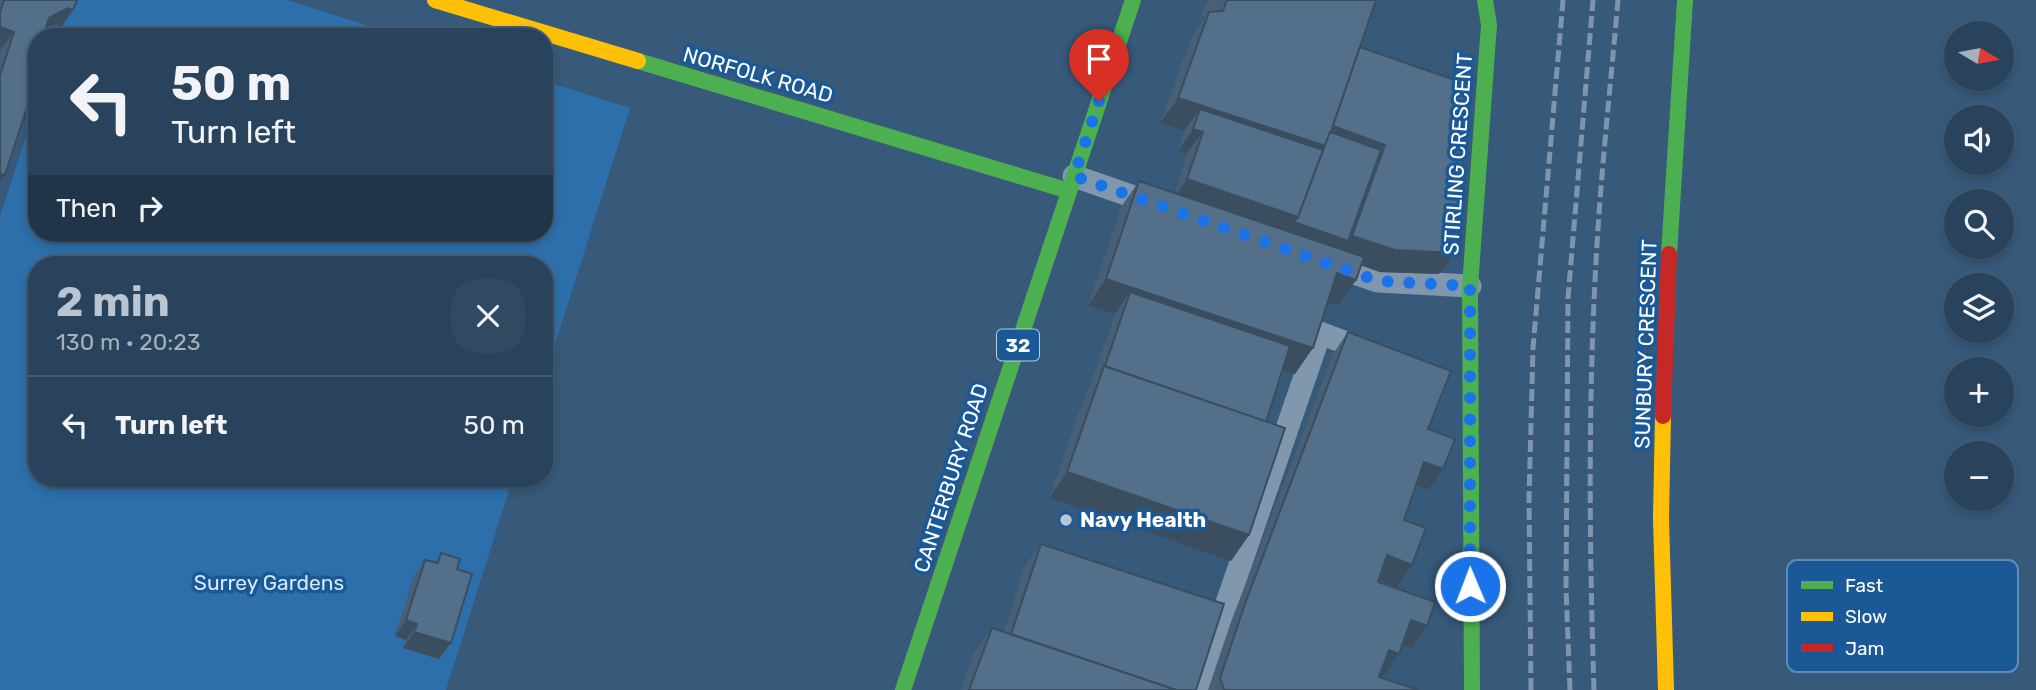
<!DOCTYPE html>
<meta charset="utf-8">
<style>
body{margin:0;font-family:Rubik,sans-serif;background:#314a62;color:#f1f3f6;height:100vh;display:flex;flex-direction:column;font-size:26px;white-space:nowrap}
*{box-sizing:border-box;margin:0}
p{font-size:23px;color:#a5b0bb}
.icon{flex:none;width:38px;height:38px;fill:none;stroke:currentColor;stroke-width:2;stroke-linecap:round;stroke-linejoin:round}
.map{position:relative;flex:1;overflow:hidden}
.details{position:absolute;left:28px;top:256px;width:525px;height:231px;display:flex;flex-direction:column;background:#29435c;border-radius:28px;box-shadow:0 4px 10px #0003,0 0 0 2px #455c72}
.details>*{flex:none}
.guide{position:absolute;left:28px;top:28px;width:525px;height:214px;border-radius:28px;box-shadow:0 4px 10px #0003,0 0 0 2px #455c72;background:#29435c;color:#f1f3f6;overflow:hidden}
.needle{width:46px;rotate:100deg}
.buttons{position:absolute;left:1944px;top:21px;display:grid;gap:14px}
.buttons a{display:grid;place-items:center;width:70px;height:70px;border-radius:50%;background:#29435c;box-shadow:0 4px 10px #0003,0 0 0 2px #455c72;font-size:35px}
.pin{position:absolute;display:grid;place-items:center;width:60px;height:60px;color:#fff;margin:-72px -30px;border-radius:50% 50% 50% 0;rotate:-45deg;box-shadow:0 0 7px #0007}
.pin .icon{rotate:45deg}
.me{position:absolute;width:77px;margin:-38px;rotate:359deg;stroke-linejoin:round;filter:drop-shadow(0 0 5px #0008)}
.turn{display:flex;align-items:center;gap:24px;height:147px;padding:0 28px;font-size:32px}
.turn .icon{width:91px;height:91px;stroke-width:2.5}
.turn b{display:block;font-size:49px;line-height:60px}
.then{display:flex;align-items:center;height:66px;padding:0 28px;background:#0003;gap:14px;font-size:26px}
.round{display:grid;place-items:center;flex:none;width:74px;height:74px;border-radius:28px;background:#314a62}
.headline{display:flex;align-items:center;justify-content:space-between;height:119px;padding:0 28px}
h1{font-size:42px;font-weight:700;line-height:52px;color:#b9c5d0}
ul{padding:0;list-style:none}
li{display:flex;align-items:center;gap:21px;height:98px;padding:0 28px;border-top:2px solid #455c72}
li div{flex:1}
li b{display:block;font-size:26px}
li em{font-style:normal}
.map>svg:first-child{display:block}
.green{fill:#2d6faa}
.lines{fill:none;stroke-linecap:round;stroke-linejoin:round}
.lane{stroke:#8197ad;stroke-width:23}
.fast{stroke:#4caf50;stroke-width:16}
.slow{stroke:#ffc107;stroke-width:16}
.jam{stroke:#c62828;stroke-width:16}
.rail{stroke:#8095ab;stroke-width:5;stroke-dasharray:12 5;stroke-linecap:butt}
.wall{fill:#485f76}
.shaded-wall{fill:#3b4e60}
.building{fill:#546f89;stroke:#3b4e60;stroke-width:2}
.route{stroke:#1a73e8;stroke-width:12;stroke-dasharray:0 21.6}
.poi-dot{fill:#b9c5d0;stroke:#1b5996;stroke-width:2.5}
.labels{text-anchor:middle;stroke-width:7;stroke-linejoin:round;paint-order:stroke}
.shield{fill:#1b5996;stroke:#bbcde0;stroke-width:2}
.shield-label{font-size:19px;font-weight:bold;fill:#fff}
.street-label{font-size:21px;fill:#fff;stroke:#1b5996}
.poi-label{font-size:21px;font-weight:bold;fill:#fff;stroke:#1b5996;text-anchor:start}
.park-label{font-size:21px;fill:#d5e9fb;stroke:#1b5996}
.key{fill:#1b5996;stroke:#5f8bb6;stroke-width:2}
.key-label{font-size:19px;fill:#fff}
</style>
<div class="map">
<svg width="2036" height="690" viewBox="0 0 2036 690">
<rect width="100%" height="100%" fill="#37597a"/>
<g class="green">
<polygon points="71,0 287,0 404,37 59,37"/>
<polygon points="544,81 630,108 544,379 544,264 37,264 37,478 513,478 446,690 0,690 0,216 37,103 37,233 544,233"/>
</g>
<g class="lines">
<g class="lane">
<polyline points="1074,176 1157,205"/>
<polyline points="1328,264 1378,281 1470,286"/>
<polyline points="1197,690 1320,333 1370,352"/>
</g>
<g class="fast">
<polyline points="638,61 1069,191"/>
<polyline points="1669,254 1685,0"/>
<polyline points="903,690 1133,0"/>
<polyline points="1472,690 1470,286 1489,25 1485,0"/>
</g>
<g class="slow">
<polyline points="435,0 638,61"/>
<polyline points="1663,416 1661,518 1666,690"/>
</g>
<polyline class="jam" points="1663,416 1669,254"/>
<g class="rail">
<polyline points="1531,690 1529,499 1533,348 1563,0"/>
<polyline points="1570,690 1566,589 1568,298 1593,0"/>
<path d="M1594,690C1589,541 1588,393 1597,244C1602,162 1611,81 1618,0"/>
</g>
</g>
<g class="wall">
<polygon points="0,0 77,0 62,26 56,24 45,30 37,37 30,124 22,122 0,173 0,55 2,48 0,47"/>
<polygon points="1208,0 1376,0 1360,47 1439,274 1380,272 1361,265 1356,280 1338,306 1328,302 1295,374 1283,370 1266,422 1249,535 1231,561 1049,498 1086,392 1091,383 1115,314 1088,305 1121,207 1139,181 1175,193 1187,153 1178,151 1184,131 1160,123 1191,38 1205,17 1201,14"/>
<polygon points="1348,332 1428,429 1443,469 1428,490 1416,486 1404,520 1397,587 1379,579 1378,582 1427,626 1412,648 1403,644 1399,654 1384,676 1380,674 1379,677 1418,690 1208,690 1231,622 1333,354"/>
<polygon points="1041,544 1196,690 961,690 974,653 992,628 1004,631 1025,565"/>
<polygon points="441,553 457,569 451,643 439,659 403,648 406,640 395,636 414,576 425,560 434,563"/>
</g>
<g class="shaded-wall">
<polygon points="68,8 73,10 62,26 56,24 38,34 49,18"/>
<polygon points="0,27 14,32 2,48 0,47"/>
<polygon points="1178,98 1331,125 1385,145 1370,166 1203,132 1187,153 1178,151 1193,129 1200,109 1184,131 1160,123"/>
<polygon points="28,104 37,107 37,114 30,124 17,120"/>
<polygon points="0,173 5,175 0,182"/>
<polygon points="1187,179 1298,217 1348,241 1352,236 1455,253 1439,274 1380,272 1172,201"/>
<polygon points="1337,273 1356,280 1338,306 1320,299"/>
<polygon points="1106,279 1313,348 1295,374 1122,316 1130,292 1115,314 1088,305"/>
<polygon points="1424,462 1443,469 1428,490 1409,483"/>
<polygon points="1067,472 1249,535 1231,561 1049,498"/>
<polygon points="1387,555 1412,565 1397,587 1372,577"/>
<polygon points="406,620 417,624 406,640 395,636"/>
<polygon points="1411,620 1427,626 1412,648 1396,642"/>
<polygon points="414,632 451,643 439,659 403,648"/>
<polygon points="1389,650 1399,654 1384,676 1373,672"/>
</g>
<g class="building">
<polygon points="4,0 77,0 73,10 68,8 49,18 43,37 37,37 37,107 28,104 5,175 0,173 0,75 14,32 0,27 0,13"/>
<polygon points="1227,0 1376,0 1326,146 1178,98 1209,12 1223,11"/>
<polygon points="1360,47 1469,85 1455,253 1395,250 1352,236 1385,145 1333,126"/>
<polygon points="1200,109 1323,150 1298,217 1187,179 1203,132 1193,129"/>
<polygon points="1330,132 1381,150 1348,241 1294,222 1298,217"/>
<polygon points="1139,181 1364,257 1356,280 1337,273 1313,348 1106,279"/>
<polygon points="1130,292 1290,346 1266,422 1105,366"/>
<polygon points="1348,332 1451,371 1428,429 1455,439 1443,469 1424,462 1404,520 1426,528 1412,565 1387,555 1378,582 1435,602 1427,626 1411,620 1399,654 1389,650 1379,677 1418,690 1226,690 1224,689 1220,678 1246,601"/>
<polygon points="1104,366 1285,428 1249,535 1067,472"/>
<polygon points="1041,544 1224,604 1196,690 1176,690 1011,634"/>
<polygon points="441,553 460,559 457,569 472,574 451,643 414,632 417,624 406,620 425,560 438,563"/>
<polygon points="992,628 1176,690 969,690"/>
</g>
<g class="lines">
<polyline class="route" points="1099,101 1074,176 1378,281 1470,286 1470,586"/>
</g>
<circle class="poi-dot" cx="1066" cy="520" r="7"/>
<g class="labels">
<rect class="shield" x="997" y="329.5" width="42" height="31" rx="5"/>
<g class="shield-label">
<text x="1018" y="352">32</text>
</g>
<g class="street-label">
<text transform="translate(758 75) rotate(16)" y="7">NORFOLK ROAD</text>
<text transform="translate(1458 154) rotate(-86)" y="7">STIRLING CRESCENT</text>
<text transform="translate(1646 344) rotate(-88)" y="7">SUNBURY CRESCENT</text>
<text transform="translate(951 478) rotate(-72)" y="7">CANTERBURY ROAD</text>
</g>
<g class="poi-label">
<text x="1080" y="527">Navy Health</text>
</g>
<g class="park-label">
<text x="269" y="590">Surrey Gardens</text>
</g>
</g>
<rect x="1787" y="560" width="231" height="112" rx="10" class="key"/>
<rect x="1801" y="581" width="32" height="8" fill="#4caf50"/>
<rect x="1801" y="612" width="32" height="9" fill="#ffc107"/>
<rect x="1801" y="644" width="32" height="8" fill="#c62828"/>
<g class="key-label">
<text x="1845" y="592">Fast</text>
<text x="1845" y="623">Slow</text>
<text x="1845" y="655">Jam</text>
</g>
</svg>
<div class="buttons">
<a><svg class="needle" viewBox="-14 -14 28 28"><path d="M0-13l5 13h-10z" fill="#e53935"/><path d="M0 13l5-13h-10z" fill="#a5b0bb"/></svg></a>
<a><svg class="icon" aria-label="sound" viewBox="0 0 24 24"><path d="M4 9h4l5-4v14l-5-4H4zM17 9q2 3 0 6"/></svg></a>
<a><svg class="icon" aria-label="search" viewBox="0 0 24 24"><circle cx="10" cy="10" r="6"/><path d="M15 15l6 6"/></svg></a>
<a><svg class="icon" aria-label="layers" viewBox="0 0 24 24"><path d="M12 4l9 5-9 5-9-5zM3 14l9 5 9-5"/></svg></a>
<a>+</a>
<a>−</a>
</div>
<div class="pin" style="left:1099px;top:101px;background:#d93025"><svg class="icon" aria-label="arrive" viewBox="0 0 24 24"><path d="M6 21V4h12l-3 4 3 4H6"/></svg></div>
<svg class="me" style="left:1470px;top:586px" viewBox="-20 -20 40 40"><circle r="17" fill="#1a73e8" stroke="#fff" stroke-width="3"/><path d="M0-11L8 9 0 5-8 9z" fill="#fff"/></svg>
<div class="guide">
<div class="turn"><svg class="icon" aria-label="left" viewBox="0 0 24 24"><path d="M17 20v-9H6M10 6l-5 5 5 5"/></svg><div><b>50 m</b>Turn left</div></div>
<div class="then">Then<svg class="icon" aria-label="right" viewBox="0 0 24 24"><path d="M7 20v-9h11M14 6l5 5-5 5"/></svg></div>
</div>
<section class="details">
<div class="headline"><div><h1>2 min</h1><p>130 m · 20:23</p></div><a class="round"><svg class="icon" aria-label="close" viewBox="0 0 24 24"><path d="M6 6l12 12M18 6L6 18"/></svg></a></div>
<ul>
<li><svg class="icon" aria-label="left" viewBox="0 0 24 24"><path d="M17 20v-9H6M10 6l-5 5 5 5"/></svg><div><b>Turn left</b></div><em>50 m</em></li>
</ul>
</section>
</div>
